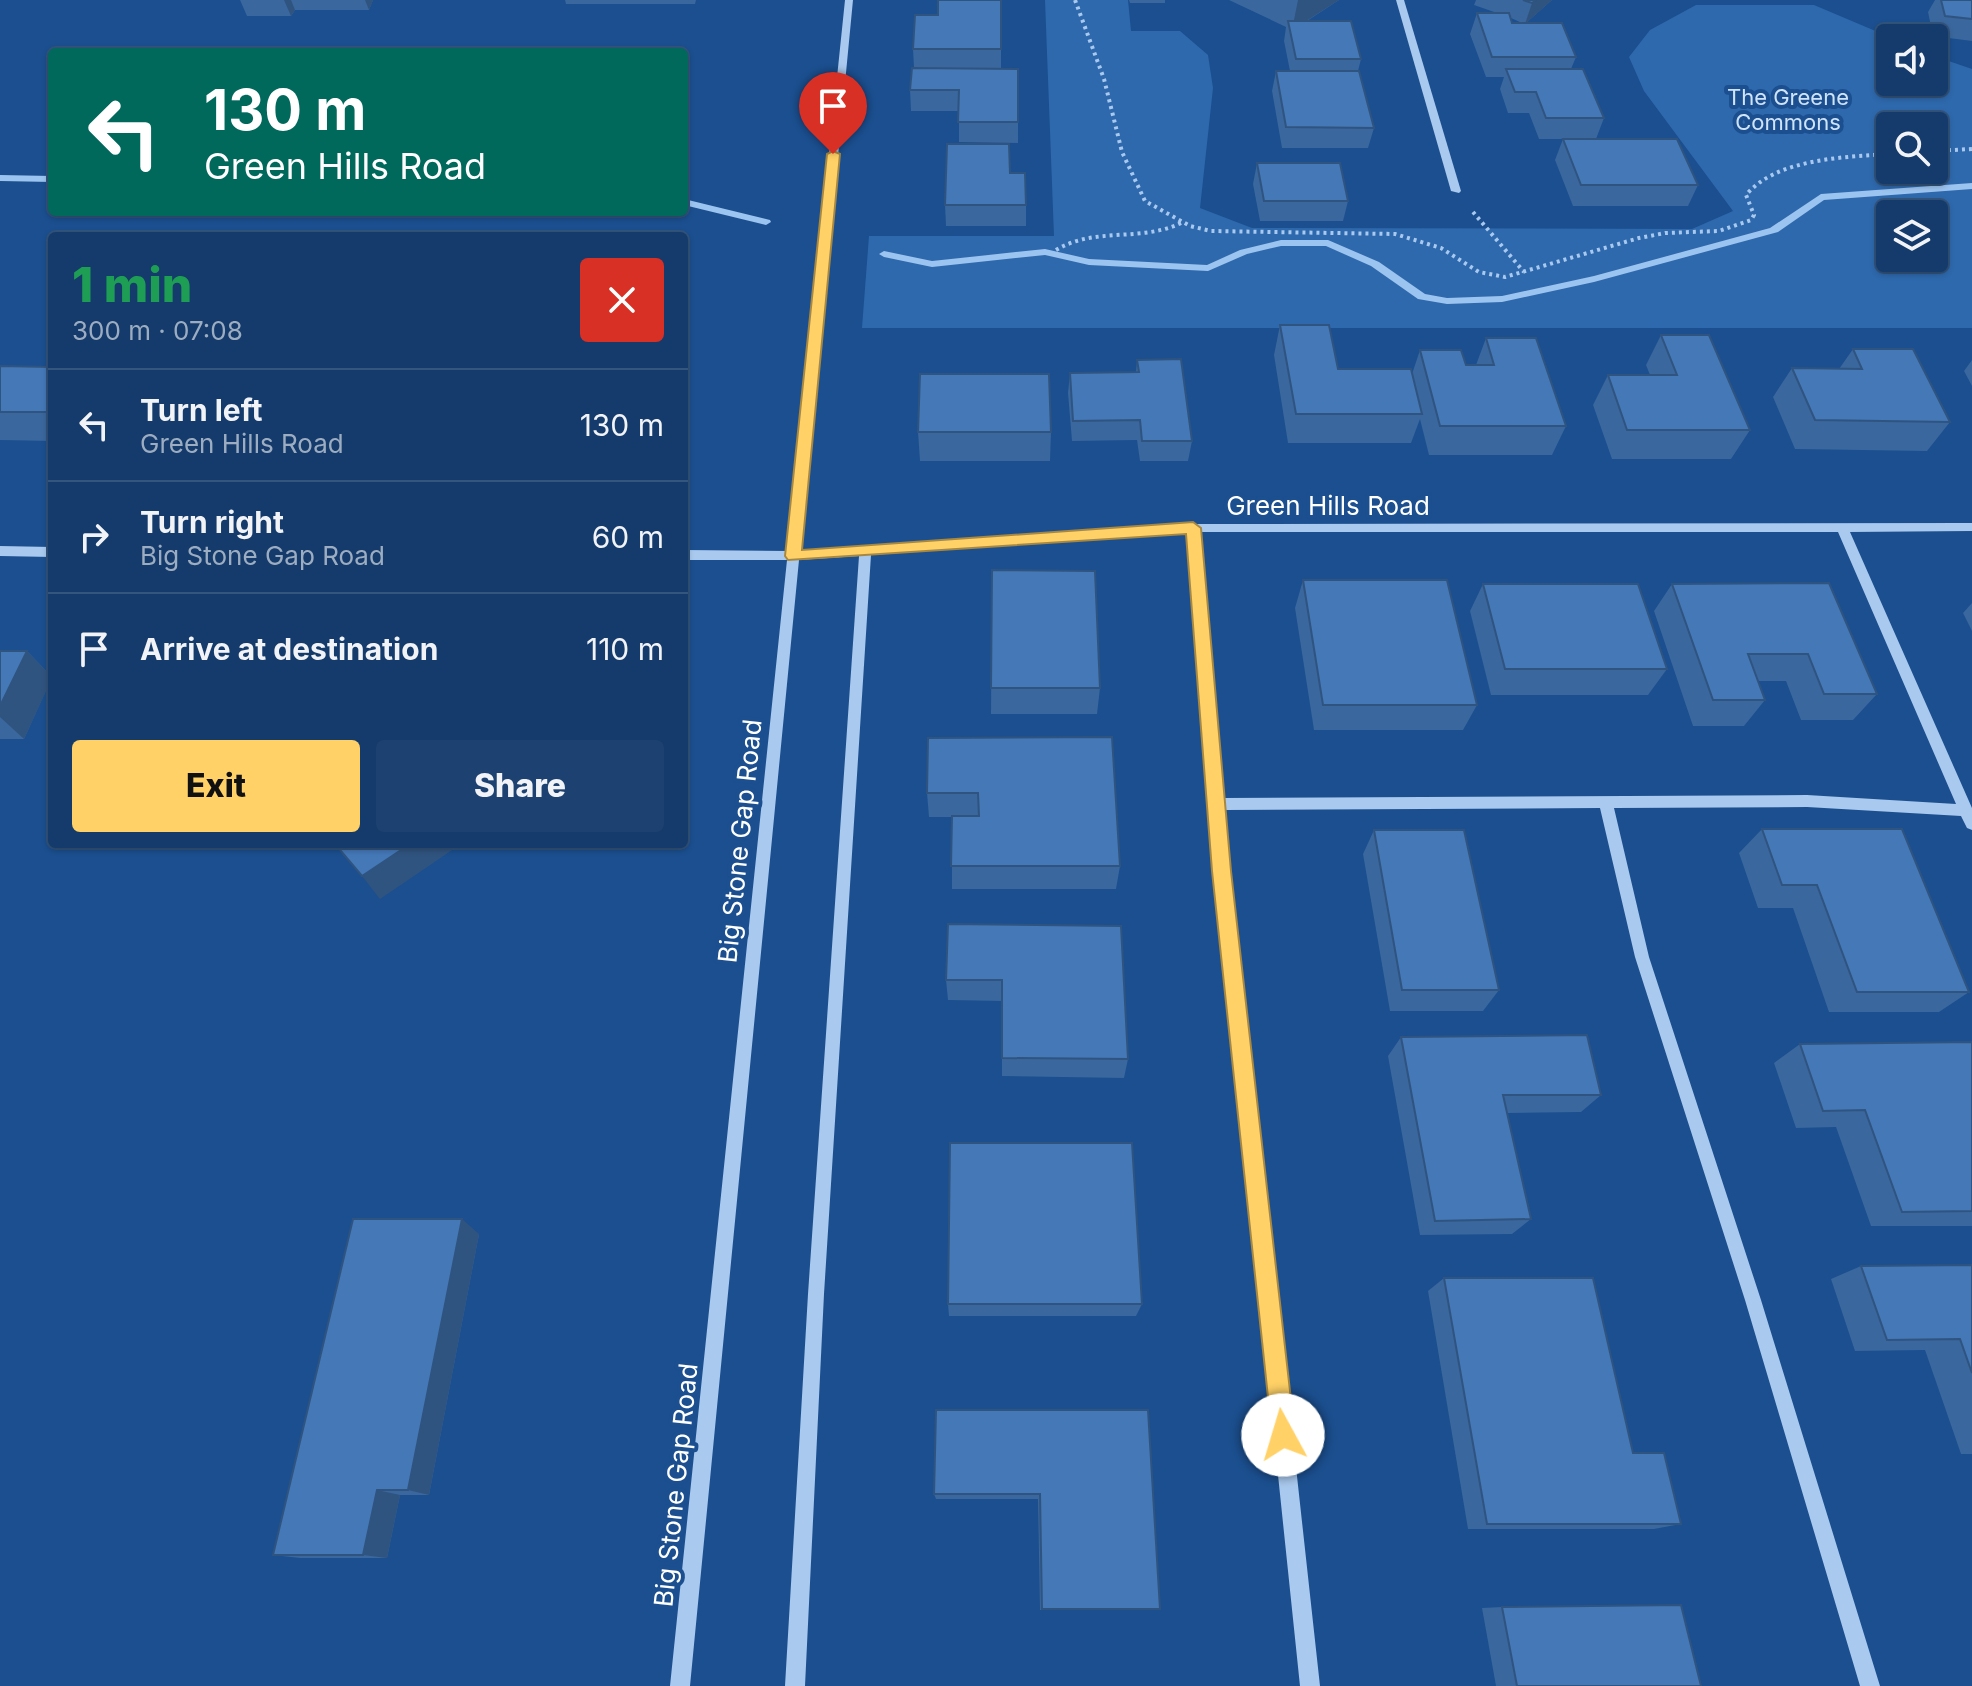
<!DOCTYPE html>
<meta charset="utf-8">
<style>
body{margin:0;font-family:Inter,sans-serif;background:#1d4271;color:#f1f3f6;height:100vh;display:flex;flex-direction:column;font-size:30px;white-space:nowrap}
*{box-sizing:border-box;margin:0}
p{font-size:26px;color:#9dadc1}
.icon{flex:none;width:44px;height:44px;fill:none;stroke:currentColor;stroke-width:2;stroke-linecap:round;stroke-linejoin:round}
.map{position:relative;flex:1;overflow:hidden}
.details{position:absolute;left:48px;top:232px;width:640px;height:616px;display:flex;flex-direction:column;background:#143b6b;border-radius:8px;box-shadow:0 2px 6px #0004,0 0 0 2px #33557e}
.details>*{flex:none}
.hud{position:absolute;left:48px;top:48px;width:640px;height:168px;border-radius:8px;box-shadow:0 2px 6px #0004,0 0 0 2px #33557e;background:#00695c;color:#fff;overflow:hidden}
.buttons{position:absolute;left:1876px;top:24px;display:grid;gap:16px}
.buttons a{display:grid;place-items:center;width:72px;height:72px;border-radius:8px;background:#143b6b;box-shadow:0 2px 6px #0004,0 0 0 2px #33557e;font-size:40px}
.pin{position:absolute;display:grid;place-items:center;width:68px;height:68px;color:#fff;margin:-82px -34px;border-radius:50% 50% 50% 0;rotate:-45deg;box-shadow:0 0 8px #0007}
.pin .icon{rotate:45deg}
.me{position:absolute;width:88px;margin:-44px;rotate:354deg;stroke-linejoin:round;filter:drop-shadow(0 0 6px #0008)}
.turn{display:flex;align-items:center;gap:28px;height:168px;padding:0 24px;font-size:36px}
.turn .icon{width:104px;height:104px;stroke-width:2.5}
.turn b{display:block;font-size:56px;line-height:68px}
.round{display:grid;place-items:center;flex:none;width:84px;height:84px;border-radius:8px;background:#1d4271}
.head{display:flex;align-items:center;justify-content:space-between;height:136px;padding:0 24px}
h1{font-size:48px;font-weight:800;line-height:60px;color:#1e9e55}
.primary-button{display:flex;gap:16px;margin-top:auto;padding:16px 24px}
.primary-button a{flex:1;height:92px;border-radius:8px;background:#ffd166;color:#111;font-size:32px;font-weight:800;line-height:92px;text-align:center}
.primary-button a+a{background:#1d4271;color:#f1f3f6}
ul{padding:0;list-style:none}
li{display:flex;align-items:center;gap:24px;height:112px;padding:0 24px;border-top:2px solid #33557e}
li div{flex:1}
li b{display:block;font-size:30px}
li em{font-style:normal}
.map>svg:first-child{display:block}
.green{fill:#2e69ad;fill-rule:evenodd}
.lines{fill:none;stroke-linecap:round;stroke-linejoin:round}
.stream{fill:#9cc4f0;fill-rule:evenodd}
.path{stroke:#a9c9ee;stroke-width:4;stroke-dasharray:3 4;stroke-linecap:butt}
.minor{fill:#a9c9ee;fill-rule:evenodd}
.wall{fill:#3a679d;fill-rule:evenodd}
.shaded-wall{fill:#305480}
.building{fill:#4478b7;stroke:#305480;stroke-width:2}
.route{fill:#ffd166;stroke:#a68842;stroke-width:2}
.labels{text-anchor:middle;stroke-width:8;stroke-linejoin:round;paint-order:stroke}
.far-park-label{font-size:22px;fill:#cfe3fa;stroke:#1b4f8f}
.street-label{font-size:26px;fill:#fff;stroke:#1b4f8f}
</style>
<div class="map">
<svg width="1972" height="1686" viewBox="0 0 1972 1686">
<rect width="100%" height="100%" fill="#1b4f8f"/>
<path class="green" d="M1045,0H1128L1131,31H1180L1208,55L1213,88L1200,208L1252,228L1692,229L1733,211L1644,91L1629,57L1650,30L1696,5H1814L1892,38L1890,82H1934V56L1972,69V328H862L869,236H1054ZM1890,126H1934V170H1890ZM1890,214H1934V258H1890Z"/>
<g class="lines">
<g class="stream">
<polygon points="0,175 52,176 52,182 0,181"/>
<polygon points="1972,183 1972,189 1824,200 1778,232 1594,282 1502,302 1447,304 1418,299 1371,266 1326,246 1281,246 1247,254 1208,271 1089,265 1045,255 932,267 884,257 879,254 884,251 932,261 1045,249 1089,259 1207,265 1240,250 1281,240 1328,240 1379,262 1425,294 1447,298 1502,296 1594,276 1770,228 1821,194"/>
<polygon points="684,199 770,220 771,222 766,225 684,205"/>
</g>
<g class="path">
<path d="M1075,0L1104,79L1122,152L1145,201L1190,226L1211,231L1395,234L1441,248L1479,272L1505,277L1639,238L1665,233L1719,231L1751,220L1754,215L1746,195C1777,158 1846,157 1890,154"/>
<polyline points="1934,151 1972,149"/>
<polyline points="1473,212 1524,272"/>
<path d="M1056,250C1096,226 1142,243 1183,222"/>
</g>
<g class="minor">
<path d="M845,0H853L800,551L1193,524L1972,523V531L1850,532L1972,808V830L1967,828L1961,816L1807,807L1614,808L1649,957L1761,1300L1880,1686H1860L1745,1300L1635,957L1600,808L1224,810L1320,1686H1300L1215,871L1187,533L871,555L824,1294L805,1686H785L808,1294L859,556L799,560L690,1686H670L787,560H684V550L788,551ZM1199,532H1838L1956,804L1807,795L1223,798Z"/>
<polygon points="1396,0 1404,0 1461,191 1459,193 1451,191"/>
<polygon points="0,546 52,547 52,557 0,556"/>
</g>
</g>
<g class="wall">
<polygon points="240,0 373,0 369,10 295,10 291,16 247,16"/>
<polygon points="565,0 696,0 695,4 566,4"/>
<polygon points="1001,0 1001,69 1018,69 1018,143 959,142 959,111 911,111 910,90 914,68 913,49"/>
<polygon points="1129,0 1165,0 1165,3 1130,3"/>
<polygon points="1229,0 1339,0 1307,21 1361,59 1358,71 1374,128 1368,148 1282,148 1272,91 1276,71 1290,71 1284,41 1286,27"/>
<path d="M1476,0H1552L1526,23L1576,57L1571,69L1604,118L1596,139H1539L1529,113H1508L1500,89L1504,77H1486L1470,34L1477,13H1497L1474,5ZM1511,18L1522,23H1512Z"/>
<polygon points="1935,0 1972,0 1972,41 1933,36 1928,12"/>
<polygon points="1563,139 1698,185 1688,206 1573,206 1555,160"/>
<polygon points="1257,163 1348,201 1343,221 1260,221 1253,184"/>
<polygon points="1010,173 1026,205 1026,226 946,226 945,205"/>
<polygon points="1280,325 1338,369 1412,374 1420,350 1466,365 1476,365 1486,338 1566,426 1552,455 1429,455 1420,419 1411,443 1288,443 1274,355"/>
<polygon points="1661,335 1750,430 1731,459 1612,459 1593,405 1608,375 1650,375 1646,365"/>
<polygon points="1853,349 1950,422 1927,451 1795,449 1773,397 1792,368 1839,369"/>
<polygon points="1137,360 1192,441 1188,461 1140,461 1137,440 1072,441 1068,393 1070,373 1136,372"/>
<polygon points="1972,360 1972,386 1964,371"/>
<polygon points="0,366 52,367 52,441 0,440"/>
<polygon points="918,432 1051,432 1050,461 920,461"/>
<polygon points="992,570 1100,688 1097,714 991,714"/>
<polygon points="1303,580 1477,705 1463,730 1314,730 1295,608"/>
<polygon points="1829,583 1877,694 1853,720 1801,720 1786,681 1758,681 1765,700 1744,726 1693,726 1654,611 1672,584"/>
<polygon points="1483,584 1667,669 1648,695 1491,695 1470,611"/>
<polygon points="1972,603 1972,631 1963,613"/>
<polygon points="0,651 27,651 52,677 24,739 0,739"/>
<polygon points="928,738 1120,866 1116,889 952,889 952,817 929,817 927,793"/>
<polygon points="1762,829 1969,992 1939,1012 1829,1012 1793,908 1758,908 1739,853"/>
<polygon points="1374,830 1499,990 1483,1011 1390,1011 1363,854"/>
<polygon points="948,924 1128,1059 1124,1078 1002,1076 1002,1001 948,1000 946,980"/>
<polygon points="1401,1037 1601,1095 1581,1112 1507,1113 1531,1219 1512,1234 1420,1235 1388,1056"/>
<polygon points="1972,1042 1972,1226 1871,1226 1836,1127 1796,1128 1774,1063 1800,1044"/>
<polygon points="479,1234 429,1495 400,1495 387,1558 300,1558 273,1555"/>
<polygon points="1972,1265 1972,1454 1961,1454 1925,1350 1855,1351 1831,1279 1861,1266"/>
<polygon points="1444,1278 1633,1453 1681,1524 1654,1529 1468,1529 1428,1291"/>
<polygon points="948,1304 1142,1304 1136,1316 949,1316"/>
<polygon points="1148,1410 1160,1609 1153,1610 1040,1610 1038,1499 936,1499 934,1494"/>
<polygon points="1502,1607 1701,1686 1496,1686 1482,1608"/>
</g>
<g class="shaded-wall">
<polygon points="284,0 291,0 295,10 291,16"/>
<polygon points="365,0 373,0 369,10"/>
<polygon points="1298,0 1339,0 1292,30"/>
<polygon points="1536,0 1552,0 1525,24 1532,3"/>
<polygon points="27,651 52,677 52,678 24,739 0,717 0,706"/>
<polygon points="410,844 461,844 380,899 362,876"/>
<polygon points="462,1219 479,1234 429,1495 408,1490"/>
<polygon points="377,1490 400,1495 387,1558 363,1555"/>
</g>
<g class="building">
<polygon points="938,0 1001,0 1001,49 913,49 915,15 938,15"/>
<polygon points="1523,0 1536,0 1532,3"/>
<polygon points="1941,0 1972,0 1972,19 1945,16"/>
<polygon points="1477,13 1509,13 1512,23 1562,23 1576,57 1492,57"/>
<polygon points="1288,21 1351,21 1361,59 1296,59"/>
<polygon points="912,68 1018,69 1018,122 958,122 959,90 910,90"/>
<polygon points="1506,69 1583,69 1604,118 1546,118 1536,92 1515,92"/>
<polygon points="1276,71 1359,71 1374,128 1286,127"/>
<polygon points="1563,139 1677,139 1698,185 1581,185"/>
<polygon points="947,144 1009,144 1010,173 1025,173 1026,205 945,205"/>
<polygon points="1257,163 1340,163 1348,201 1264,201"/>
<polygon points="1280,325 1329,325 1338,369 1411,369 1422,414 1296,414"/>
<polygon points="1661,335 1709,335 1750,430 1627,430 1608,375 1677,375"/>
<polygon points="1486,338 1536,338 1566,426 1440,426 1420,350 1461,350 1466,365 1494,365"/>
<polygon points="1853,349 1913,349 1950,422 1815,420 1792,368 1862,369"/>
<polygon points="1181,359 1192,441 1142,441 1140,420 1073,421 1070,373 1139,372 1137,360"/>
<polygon points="0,366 52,367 52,412 0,412"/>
<polygon points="920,374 1049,374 1051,432 918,432"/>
<polygon points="992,570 1095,571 1100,688 991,688"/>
<polygon points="1303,580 1447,580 1477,705 1323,705"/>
<polygon points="1829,583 1877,694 1824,694 1808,654 1748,654 1765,700 1713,700 1672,584"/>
<polygon points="1483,584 1638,584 1667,669 1505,669"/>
<polygon points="0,651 27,651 0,706"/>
<polygon points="1112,737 1120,866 951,866 952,816 979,816 978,793 927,793 928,738"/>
<polygon points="1762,829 1902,829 1969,992 1857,992 1817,885 1782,885"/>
<polygon points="1374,830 1464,830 1499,990 1402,990"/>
<polygon points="335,844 410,844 362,876"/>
<polygon points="948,924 1121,926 1128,1059 1002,1058 1002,980 946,980"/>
<polygon points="1587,1035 1601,1095 1503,1095 1531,1219 1435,1221 1401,1037"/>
<polygon points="1972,1042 1972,1211 1902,1212 1865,1110 1823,1111 1800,1044"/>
<polygon points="950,1143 1132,1143 1142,1304 948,1304"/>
<polygon points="353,1219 462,1219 408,1490 377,1490 363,1555 273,1555"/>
<polygon points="1972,1265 1972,1373 1960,1339 1887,1340 1861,1266"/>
<polygon points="1444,1278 1593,1278 1633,1453 1664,1453 1681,1524 1487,1524"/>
<polygon points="936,1410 1148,1410 1160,1609 1042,1609 1040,1494 934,1494"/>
<polygon points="1681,1605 1701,1686 1517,1686 1502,1607"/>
</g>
<polygon class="route" points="833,151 840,154 802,550 1193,522 1201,528 1231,871 1295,1435 1291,1443 1283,1447 1275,1443 1272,1435 1212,871 1186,534 788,560 785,556 827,154"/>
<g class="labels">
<g class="far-park-label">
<text x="1788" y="105">The Greene<tspan x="1788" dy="25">Commons</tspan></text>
</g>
<g class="street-label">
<text x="1328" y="515">Green Hills Road</text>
<text transform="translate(740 841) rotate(-84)" y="9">Big Stone Gap Road</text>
<text transform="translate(676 1485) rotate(-84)" y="9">Big Stone Gap Road</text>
</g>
</g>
</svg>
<div class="buttons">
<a><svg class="icon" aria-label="sound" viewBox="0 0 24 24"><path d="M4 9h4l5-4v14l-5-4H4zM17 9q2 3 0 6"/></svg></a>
<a><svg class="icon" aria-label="search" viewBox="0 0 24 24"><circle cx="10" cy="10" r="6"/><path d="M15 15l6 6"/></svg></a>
<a><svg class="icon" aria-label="layers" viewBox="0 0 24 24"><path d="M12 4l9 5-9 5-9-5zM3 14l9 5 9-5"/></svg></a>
</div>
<div class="pin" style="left:833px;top:154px;background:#d93025"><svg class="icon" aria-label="arrive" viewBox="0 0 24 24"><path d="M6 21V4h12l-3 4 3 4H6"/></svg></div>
<svg class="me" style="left:1283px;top:1435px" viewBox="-20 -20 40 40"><circle r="19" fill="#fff"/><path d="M0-13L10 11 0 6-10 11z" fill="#ffd166"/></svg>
<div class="hud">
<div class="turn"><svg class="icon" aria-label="left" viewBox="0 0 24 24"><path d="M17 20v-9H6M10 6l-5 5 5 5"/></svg><div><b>130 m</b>Green Hills Road</div></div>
</div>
<section class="details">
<div class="head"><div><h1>1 min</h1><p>300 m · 07:08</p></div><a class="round" style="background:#d93025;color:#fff"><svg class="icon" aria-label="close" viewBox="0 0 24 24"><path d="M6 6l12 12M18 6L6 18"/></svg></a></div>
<ul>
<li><svg class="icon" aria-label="left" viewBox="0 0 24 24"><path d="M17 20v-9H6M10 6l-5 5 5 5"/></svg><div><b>Turn left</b><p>Green Hills Road</p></div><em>130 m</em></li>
<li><svg class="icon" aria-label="right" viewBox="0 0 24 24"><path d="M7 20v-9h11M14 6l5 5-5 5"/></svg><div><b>Turn right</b><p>Big Stone Gap Road</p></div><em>60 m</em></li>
<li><svg class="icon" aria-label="arrive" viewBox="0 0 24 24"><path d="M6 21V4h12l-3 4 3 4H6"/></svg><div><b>Arrive at destination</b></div><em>110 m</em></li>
</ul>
<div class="primary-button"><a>Exit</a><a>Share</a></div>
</section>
</div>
